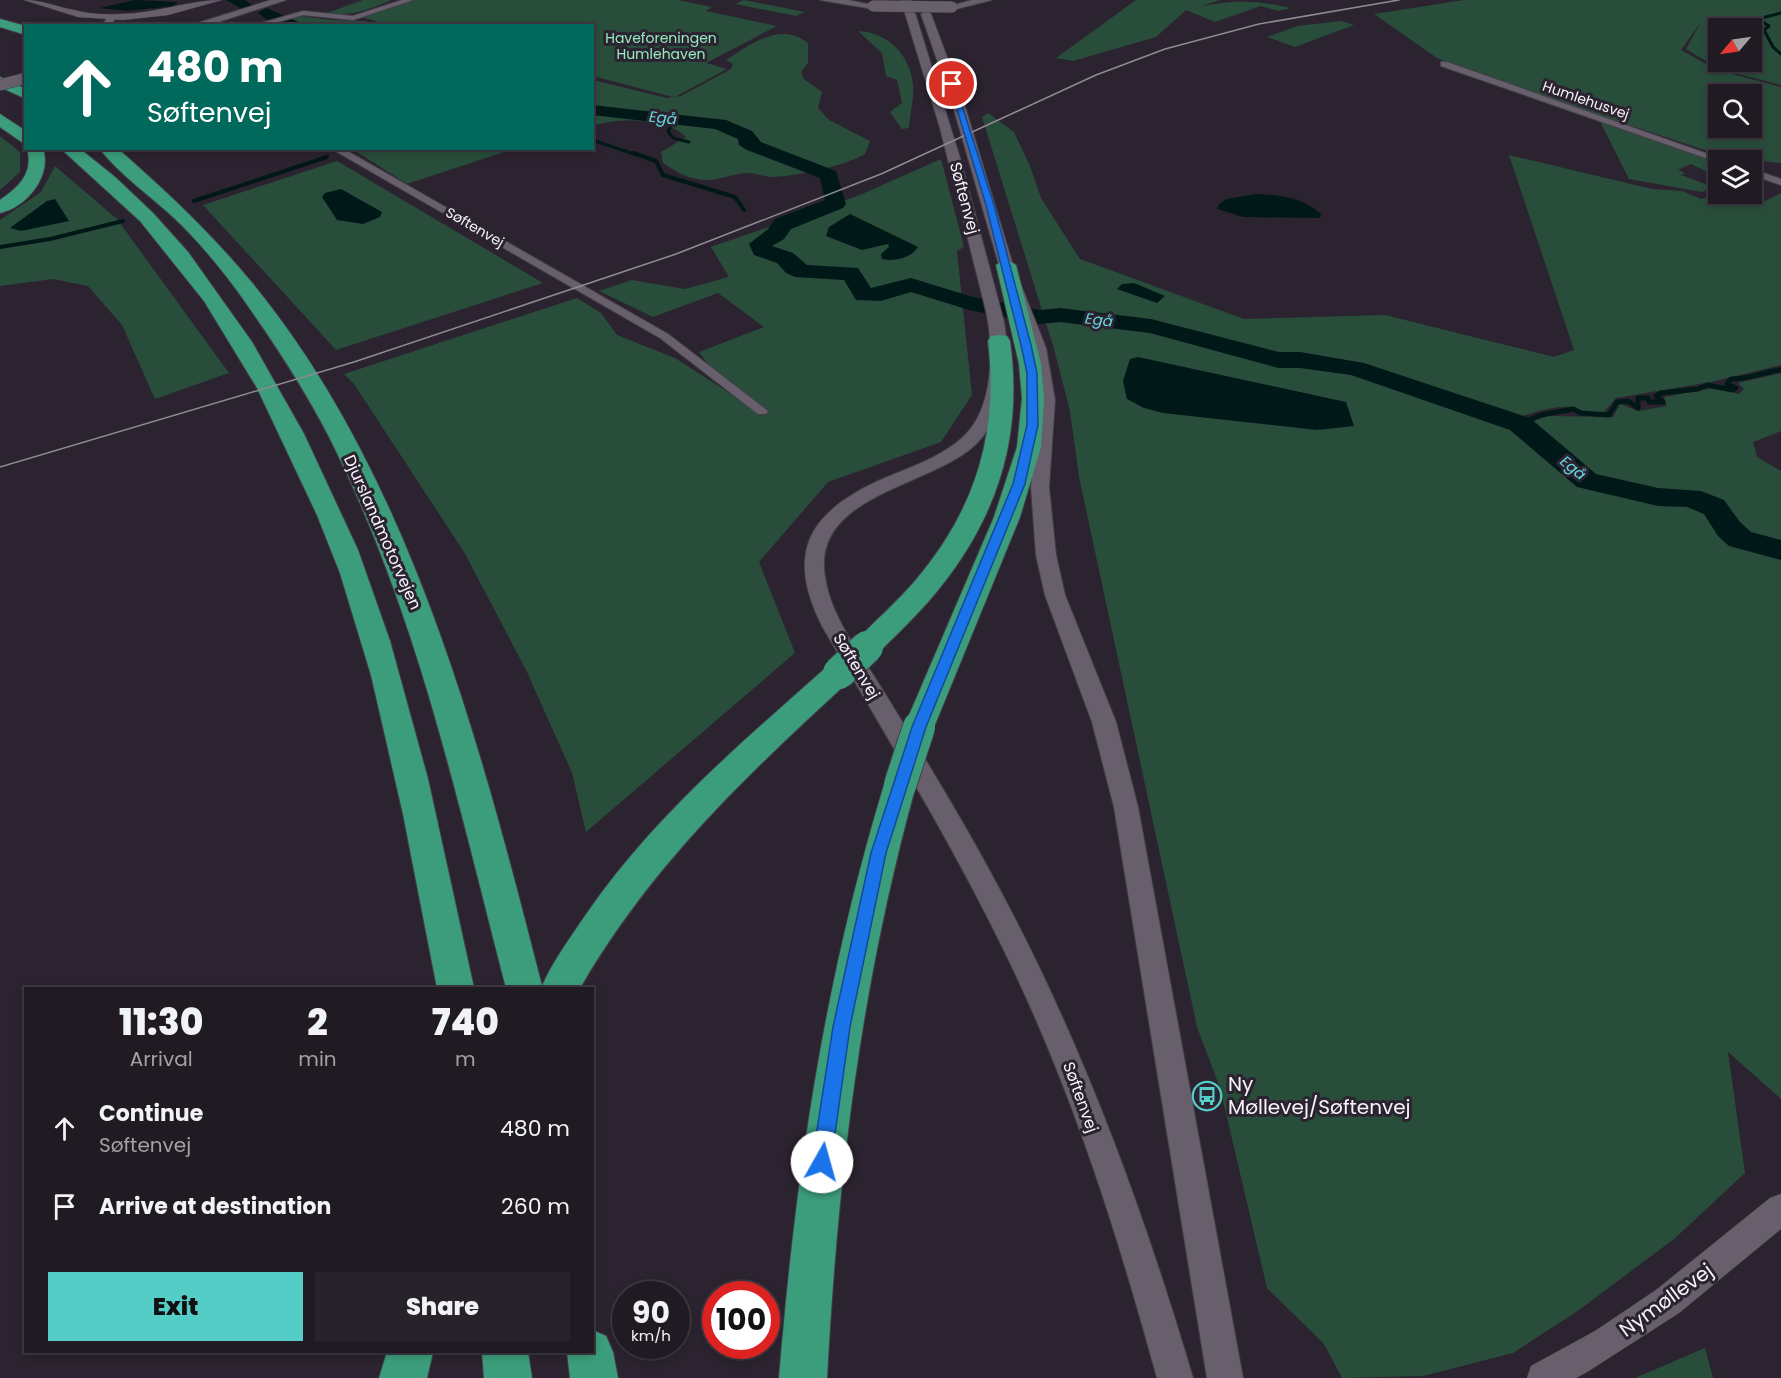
<!DOCTYPE html>
<meta charset="utf-8">
<style>
body{margin:0;font-family:Poppins,sans-serif;background:#28232b;color:#f1f3f6;height:100vh;display:flex;flex-direction:column;font-size:22px;white-space:nowrap}
*{box-sizing:border-box;margin:0}
p{font-size:20px;color:#a2a1a6}
.icon{flex:none;width:33px;height:33px;fill:none;stroke:currentColor;stroke-width:2;stroke-linecap:round;stroke-linejoin:round}
.map{position:relative;flex:1;overflow:hidden}
.details{position:absolute;left:24px;top:987px;width:570px;height:366px;display:flex;flex-direction:column;background:#201a23;border-radius:0px;box-shadow:0 3px 9px #0003,0 0 0 2px #3d3841}
.details>*{flex:none}
.hud{position:absolute;left:24px;top:24px;width:570px;height:126px;border-radius:0px;box-shadow:0 3px 9px #0003,0 0 0 2px #3d3841;background:#00695c;color:#fff;overflow:hidden}
.needle{width:39px;rotate:241deg}
.controls{position:absolute;left:1708px;top:18px;display:grid;gap:12px}
.controls a{display:grid;place-items:center;width:54px;height:54px;border-radius:0px;background:#201a23;box-shadow:0 3px 9px #0003,0 0 0 2px #3d3841;font-size:30px}
.speed{position:absolute;left:612px;top:1281px;display:flex;gap:12px;font-size:30px;font-weight:700;text-align:center}
.speed>*{display:grid;place-content:center;width:78px;height:78px;border-radius:50%;background:#201a23;box-shadow:0 3px 9px #0003,0 0 0 2px #3d3841;line-height:1}
.speed small{font-size:15px;font-weight:400}
.speed .limit{border:9px solid #d22;background:#fff;color:#111}
.pin{position:absolute;display:grid;place-items:center;width:51px;height:51px;color:#fff;margin:-26px;border:3px solid #fff;border-radius:50%;box-shadow:0 2px 6px #0007}
.me{position:absolute;width:66px;margin:-33px;rotate:7deg;stroke-linejoin:round;filter:drop-shadow(0 0 4px #0008)}
.turn{display:flex;align-items:center;gap:21px;height:126px;padding:0 24px;font-size:27px}
.turn .icon{width:78px;height:78px;stroke-width:2.5}
.turn b{display:block;font-size:42px;line-height:51px}
.eta{display:flex;justify-content:space-evenly;align-items:center;height:102px;text-align:center}
.eta b{font-size:36px;font-weight:800;line-height:42px}
.cta{display:flex;gap:12px;margin-top:auto;padding:12px 24px}
.cta a{flex:1;height:69px;border-radius:0px;background:#54cdc6;color:#111;font-size:24px;font-weight:800;line-height:69px;text-align:center}
.cta a+a{background:#28232b;color:#f1f3f6}
ul{padding:0;list-style:none}
li{display:flex;align-items:center;gap:18px;height:78px;padding:0 24px}
li div{flex:1}
li b{display:block;font-size:22px}
li em{font-style:normal}
.map>svg:first-child{display:block}
.green{fill:#294d3b;fill-rule:evenodd}
.water{fill:#011819}
.lines{fill:none;stroke-linecap:round;stroke-linejoin:round}
.stream-far2{stroke:#011819;stroke-width:3}
.stream-far1{stroke:#011819;stroke-width:4}
.stream{stroke:#011819;stroke-width:5}
.river{fill:#011819;fill-rule:evenodd}
.minor-casing{stroke:#453f49;stroke-width:2}
.tertiary-casing{stroke:#453f49;stroke-width:1}
.secondary-casing{stroke:#453f49;stroke-width:2}
.motorway-casing{stroke:#453f49;stroke-width:2}
.minor{fill:#685f6d;fill-rule:evenodd}
.tertiary{fill:#685f6d;fill-rule:evenodd}
.secondary{fill:#685f6d;fill-rule:evenodd}
.motorway{fill:#3b9d7b;fill-rule:evenodd}
.tram{stroke:#908a94;stroke-width:1.5}
.secondary-bridge-casing{stroke:#453f49;stroke-width:12;stroke-linecap:butt}
.motorway-bridge-casing{stroke:#453f49;stroke-width:34;stroke-linecap:butt}
.secondary-bridge{stroke:#685f6d;stroke-width:11}
.motorway-bridge{stroke:#3b9d7b;stroke-width:32}
.route{fill:#1a73e8;stroke:#114b97;stroke-width:1.5}
.labels{text-anchor:middle;stroke-width:6;stroke-linejoin:round;paint-order:stroke}
.far-park-label{font-size:14px;fill:#93ebbe;stroke:#2b232f}
.far-street-label{font-size:14px;fill:#f8f3fb;stroke:#2b232f}
.far-water-label{font-size:15px;font-style:italic;fill:#63d9de;stroke:#2b232f}
.street-label{font-size:16px;fill:#f8f3fb;stroke:#2b232f}
.near-poi-label{font-size:20px;fill:#f8f3fb;stroke:#2b232f;text-anchor:start}
.near-street-label{font-size:20px;fill:#f8f3fb;stroke:#2b232f}
</style>
<div class="map">
<svg width="1781" height="1378" viewBox="0 0 1781 1378">
<rect width="100%" height="100%" fill="#2b232f"/>
<g class="green">
<path d="M363,0H392C369,9 352,17 327,13Z"/>
<path d="M409,0H678L712,7L706,11L777,26L706,63L727,69L675,97L681,96L731,69L733,64L726,60C752,44 780,21 808,43V63L801,72L804,79L822,92L818,108L829,120L870,141L865,154C845,166 794,177 770,177C762,176 755,173 747,173C729,174 715,183 697,179C684,177 674,170 663,163L661,152L686,137C668,118 616,117 593,126V80L667,98L673,97L593,76L592,26H393L361,17Z"/>
<polygon points="744,0 805,12 796,16 735,4"/>
<path d="M1136,0H1220L1198,7C1233,0 1255,0 1291,8L1278,11L1261,6L1215,22L1186,10L1156,37L1073,61L1056,58Z"/>
<path d="M1464,0H1781V85L1719,69L1686,49L1701,22L1681,50L1717,70L1781,87V163L1726,157L1472,73L1437,58L1374,14ZM1719,28H1752V62H1719ZM1719,94H1752V128H1719Z"/>
<polygon points="299,16 331,20 364,21 383,25 261,26"/>
<polygon points="1341,21 1354,25 1295,47 1267,37 1297,26"/>
<path d="M858,31C887,32 910,54 913,85C914,99 910,114 909,128L902,129L890,112L902,103L897,80L886,76L882,53Z"/>
<path d="M988,113L1014,132L1030,166L1041,198L1080,259L1244,319L1385,315L1554,357L1574,350L1509,155L1652,189L1682,191L1701,199L1729,194L1765,201L1781,193V365L1711,382L1616,398L1604,412C1598,412 1591,413 1585,412C1580,411 1576,408 1571,407C1556,405 1529,413 1515,419L1359,368L1298,357L1280,358L1185,335L1159,325L1079,315L1081,321L1157,329L1275,362H1298L1322,368L1344,369L1447,401L1517,427L1548,416L1613,417L1620,404L1638,411L1667,406L1664,397L1714,388L1739,394L1744,389L1738,383L1781,373V431L1753,442L1757,457L1781,471V1099L1728,1052L1745,1173L1674,1239L1579,1310L1513,1353L1423,1376L1342,1378L1324,1344L1267,1288L1220,1088L1197,1027L1079,477L1070,411L1054,349L982,117Z"/>
<polygon points="1600,121 1719,162 1719,171 1709,173 1691,164 1678,170 1685,173 1681,175 1713,187 1702,192 1629,179"/>
<polygon points="0,136 20,152 20,172 0,190"/>
<polygon points="360,149 360,148 513,149 407,184 357,152"/>
<polygon points="941,159 964,247 957,251 972,395 941,442 828,482 759,562 795,653 586,832 572,773 527,672 464,552 354,384 344,374 577,298 601,313 617,335 675,358 731,394 699,352 764,327 718,293 653,317 599,291 632,280 685,289 729,277 711,247 860,195"/>
<polygon points="337,161 543,283 336,350 203,205"/>
<polygon points="55,166 117,219 229,373 155,399 122,325 88,286 53,279 0,286 0,220 41,192"/>
<polygon points="1705,1348 1713,1378 1635,1378"/>
</g>
<g class="water">
<polygon points="135,0 178,2 173,6 128,11 100,8"/>
<polygon points="341,189 382,212 380,217 363,224 337,220 322,197 325,193"/>
<path d="M1256,194C1281,195 1301,197 1321,214L1320,218L1243,217L1217,209L1219,204L1227,199Z"/>
<polygon points="55,199 69,221 21,231 10,228 47,201"/>
<path d="M850,214L918,247C911,258 895,262 882,259L881,254L889,247L888,244L862,250L826,236L829,227Z"/>
<polygon points="1134,283 1165,296 1157,303 1117,289 1122,284"/>
<polygon points="1138,357 1346,402 1354,426 1317,430 1163,413 1144,408 1127,399 1123,381 1130,359"/>
</g>
<g class="lines">
<g class="stream-far2">
<polyline points="1781,13 1758,19 1769,26 1764,30 1773,47 1781,54"/>
<polyline points="674,120 668,131 673,138 689,142"/>
<polyline points="592,140 637,155"/>
<polyline points="350,150 354,148"/>
</g>
<g class="stream-far1">
<polyline points="633,153 656,161 663,175 735,197 744,210"/>
<polyline points="194,201 327,157"/>
<polyline points="0,247 50,239 123,221"/>
</g>
<path class="stream" d="M1520,424L1541,415L1573,409L1581,413L1609,415L1617,402L1628,401L1638,408V398H1648L1649,402H1663L1656,396L1661,393L1698,389L1707,385L1733,390L1736,388L1727,384L1731,379C1749,379 1763,372 1781,370"/>
<g class="river">
<polygon points="226,0 245,0 252,5 244,10"/>
<path d="M266,8L301,23L302,26C287,26 270,25 258,13Z"/>
<polygon points="592,105 726,120 752,131 761,142 836,171 846,204 843,208 791,229 784,239 772,246 793,253 807,265 858,268 871,288 911,278 973,297 1039,310 1060,308 1151,319 1279,352 1300,352 1364,363 1530,418 1596,474 1658,488 1701,491 1724,500 1740,522 1751,532 1781,540 1781,560 1729,546 1718,536 1704,514 1687,507 1658,506 1577,487 1510,430 1351,375 1300,368 1278,368 1150,333 1060,322 1039,324 969,310 911,292 881,301 856,300 844,280 795,277 786,273 777,263 754,255 749,244 768,229 775,219 825,200 820,178 747,150 739,145 738,139 715,129 592,115"/>
</g>
<g class="minor-casing">
<g id="minor">
<polygon points="402,0 413,0 353,20 303,15 264,26 251,26 303,11 353,16"/>
<polygon points="109,16 116,18 109,26 101,26"/>
<polygon points="1441,62 1447,62 1725,160 1717,162 1441,66"/>
<polygon points="330,148 342,148 668,334 768,411 766,414 758,414 660,338"/>
<polygon points="1752,169 1781,179 1781,185 1752,175"/>
</g>
</g>
<g class="tertiary-casing">
<g id="tertiary">
<path d="M24,0C42,0 57,7 74,10C89,14 105,15 120,14C155,14 188,0 222,0L168,15L123,20L78,17Z"/>
<polygon points="1781,1194 1781,1229 1679,1313 1587,1372 1576,1378 1527,1378 1531,1366 1595,1331 1656,1290 1770,1198"/>
</g>
</g>
<g class="secondary-casing">
<g id="secondary">
<polygon points="271,0 286,0 206,26 188,26"/>
<polygon points="820,0 848,0 878,6 873,9"/>
<path d="M901,0H911L961,161L1004,322C1011,361 1006,415 976,444C932,487 811,494 825,577C831,619 863,657 884,692C924,757 964,822 1000,890C1083,1045 1143,1209 1193,1378H1157C1123,1254 1085,1131 1033,1013C974,878 896,753 822,626C786,554 807,514 878,481C907,468 939,459 963,437C994,409 994,349 986,311L940,128Z"/>
<polygon points="972,0 992,0 952,10 947,7"/>
<polygon points="926,11 931,14 964,103 1013,265 1046,348 1055,400 1049,487 1056,555 1065,595 1116,722 1138,807 1243,1378 1207,1378 1114,807 1092,722 1045,595 1036,555 1031,487 1037,400 1030,348 999,265 952,103 921,14"/>
</g>
</g>
<g class="motorway-casing">
<g id="motorway">
<polygon points="0,19 26,26 26,35 0,27"/>
<polygon points="0,77 26,89 26,99 0,87"/>
<polygon points="0,114 26,131 26,145 0,127"/>
<path d="M27,148H43C52,176 27,207 0,213V200C19,187 34,173 27,148Z"/>
<polygon points="60,148 79,148 115,177 153,213 188,252 252,342 304,434 358,550 390,641 428,779 474,988 437,988 403,814 371,675 340,573 317,515 257,388 204,301 140,221"/>
<path d="M99,148H117C166,191 212,234 253,284C412,478 481,748 542,986C553,961 570,938 585,916C651,819 741,743 829,665L839,662L849,665L854,673L849,681C745,777 652,864 580,988H506C459,807 420,625 338,455C312,400 277,347 241,296C223,271 196,238 173,217C149,195 119,174 99,148Z"/>
<polygon points="1006,259 1016,265 1041,364 1044,398 1041,447 1020,517 934,727 930,736 919,739 908,736 904,727 994,517 1017,447 1022,398 1019,364 996,265"/>
<path d="M999,335L1007,336L1010,341C1024,441 995,525 928,602C912,620 894,637 877,654L867,658L857,654L853,647L857,640C876,620 897,602 915,581C976,509 999,433 988,341L991,336Z"/>
<path d="M900,772L911,776L916,785C861,983 838,1173 827,1378H779C796,1173 824,982 884,785L889,776Z"/>
<polygon points="592,1330 606,1336 613,1352 618,1378 570,1378 567,1352 592,1352"/>
<polygon points="387,1352 433,1352 427,1378 379,1378"/>
<polygon points="482,1352 528,1352 532,1378 484,1378"/>
</g>
</g>
<use href="#minor" class="minor"/>
<use href="#tertiary" class="tertiary"/>
<use href="#secondary" class="secondary"/>
<use href="#motorway" class="motorway"/>
<polyline class="tram" points="0,467 354,362 676,254 881,174 1096,75 1165,49 1259,24 1399,0"/>
<g class="secondary-bridge-casing">
<g id="secondary-bridge">
<polyline points="873,6 952,7"/>
<polyline points="0,85 26,78"/>
</g>
</g>
<g class="motorway-bridge-casing">
<g id="motorway-bridge">
<polyline points="839,673 867,647"/>
<polyline points="900,785 919,727"/>
</g>
</g>
<use href="#secondary-bridge" class="secondary-bridge"/>
<use href="#motorway-bridge" class="motorway-bridge"/>
</g>
<polygon class="route" points="949,83 955,84 994,205 1031,345 1037,373 1038,425 1025,484 926,727 886,853 850,1027 831,1162 828,1169 822,1172 815,1169 812,1162 833,1027 871,853 912,727 1013,484 1027,425 1027,373 1021,345 986,205"/>
<defs>
<g id="bus-ring" transform="scale(1.5)"><circle r="9.5" fill="#2b232f" stroke="#54cdc6" stroke-width="1.5"/><path d="M-5-6H5V4H4V6H2V4H-2V6H-4V4H-5ZM-3.5-4V0h7V-4ZM-3.5 1.2v1.5H-2V1.2ZM2 1.2v1.5H3.5V1.2Z" fill="#54cdc6"/></g>
</defs>
<g fill-rule="evenodd">
<use href="#bus-ring" x="1207" y="1096"/>
</g>
<g class="labels">
<g class="far-park-label">
<text x="661" y="43">Haveforeningen<tspan x="661" dy="16">Humlehaven</tspan></text>
</g>
<g class="far-street-label">
<text transform="translate(1586 100) rotate(19)" y="5">Humlehusvej</text>
<text transform="translate(475 227) rotate(30)" y="5">Søftenvej</text>
</g>
<g class="far-water-label">
<text transform="translate(663 118) rotate(6)" y="5">Egå</text>
<text transform="translate(1099 320) rotate(7)" y="5">Egå</text>
<text transform="translate(1573 468) rotate(39)" y="5">Egå</text>
</g>
<g class="street-label">
<text transform="translate(965 198) rotate(75)" y="6">Søftenvej</text>
<text transform="translate(383 532) rotate(66)" y="6">Djurslandmotorvejen</text>
<text transform="translate(857 666) rotate(59)" y="6">Søftenvej</text>
<text transform="translate(1081 1097) rotate(70)" y="6">Søftenvej</text>
</g>
<g class="near-poi-label">
<text x="1228" y="1091">Ny<tspan x="1228" dy="23">Møllevej/Søftenvej</tspan></text>
</g>
<g class="near-street-label">
<text transform="translate(1666 1300) rotate(-36)" y="7">Nymøllevej</text>
</g>
</g>
</svg>
<div class="controls">
<a><svg class="needle" viewBox="-14 -14 28 28"><path d="M0-13l5 13h-10z" fill="#e53935"/><path d="M0 13l5-13h-10z" fill="#a2a1a6"/></svg></a>
<a><svg class="icon" aria-label="search" viewBox="0 0 24 24"><circle cx="10" cy="10" r="6"/><path d="M15 15l6 6"/></svg></a>
<a><svg class="icon" aria-label="layers" viewBox="0 0 24 24"><path d="M12 4l9 5-9 5-9-5zM3 14l9 5 9-5"/></svg></a>
</div>
<div class="speed"><div>90<small>km/h</small></div><div class="limit">100</div></div>
<div class="pin" style="left:952px;top:84px;background:#d93025"><svg class="icon" aria-label="arrive" viewBox="0 0 24 24"><path d="M6 21V4h12l-3 4 3 4H6"/></svg></div>
<svg class="me" style="left:822px;top:1162px" viewBox="-20 -20 40 40"><circle r="19" fill="#fff"/><path d="M0-13L10 11 0 6-10 11z" fill="#1a73e8"/></svg>
<div class="hud">
<div class="turn"><svg class="icon" aria-label="ahead" viewBox="0 0 24 24"><path d="M12 20V5M6 11l6-6 6 6"/></svg><div><b>480 m</b>Søftenvej</div></div>
</div>
<section class="details">
<div class="eta">
<div><b>11:30</b><p>Arrival</p></div>
<div><b>2</b><p>min</p></div>
<div><b>740</b><p>m</p></div>
</div>
<ul>
<li><svg class="icon" aria-label="ahead" viewBox="0 0 24 24"><path d="M12 20V5M6 11l6-6 6 6"/></svg><div><b>Continue</b><p>Søftenvej</p></div><em>480 m</em></li>
<li><svg class="icon" aria-label="arrive" viewBox="0 0 24 24"><path d="M6 21V4h12l-3 4 3 4H6"/></svg><div><b>Arrive at destination</b></div><em>260 m</em></li>
</ul>
<div class="cta"><a>Exit</a><a>Share</a></div>
</section>
</div>
